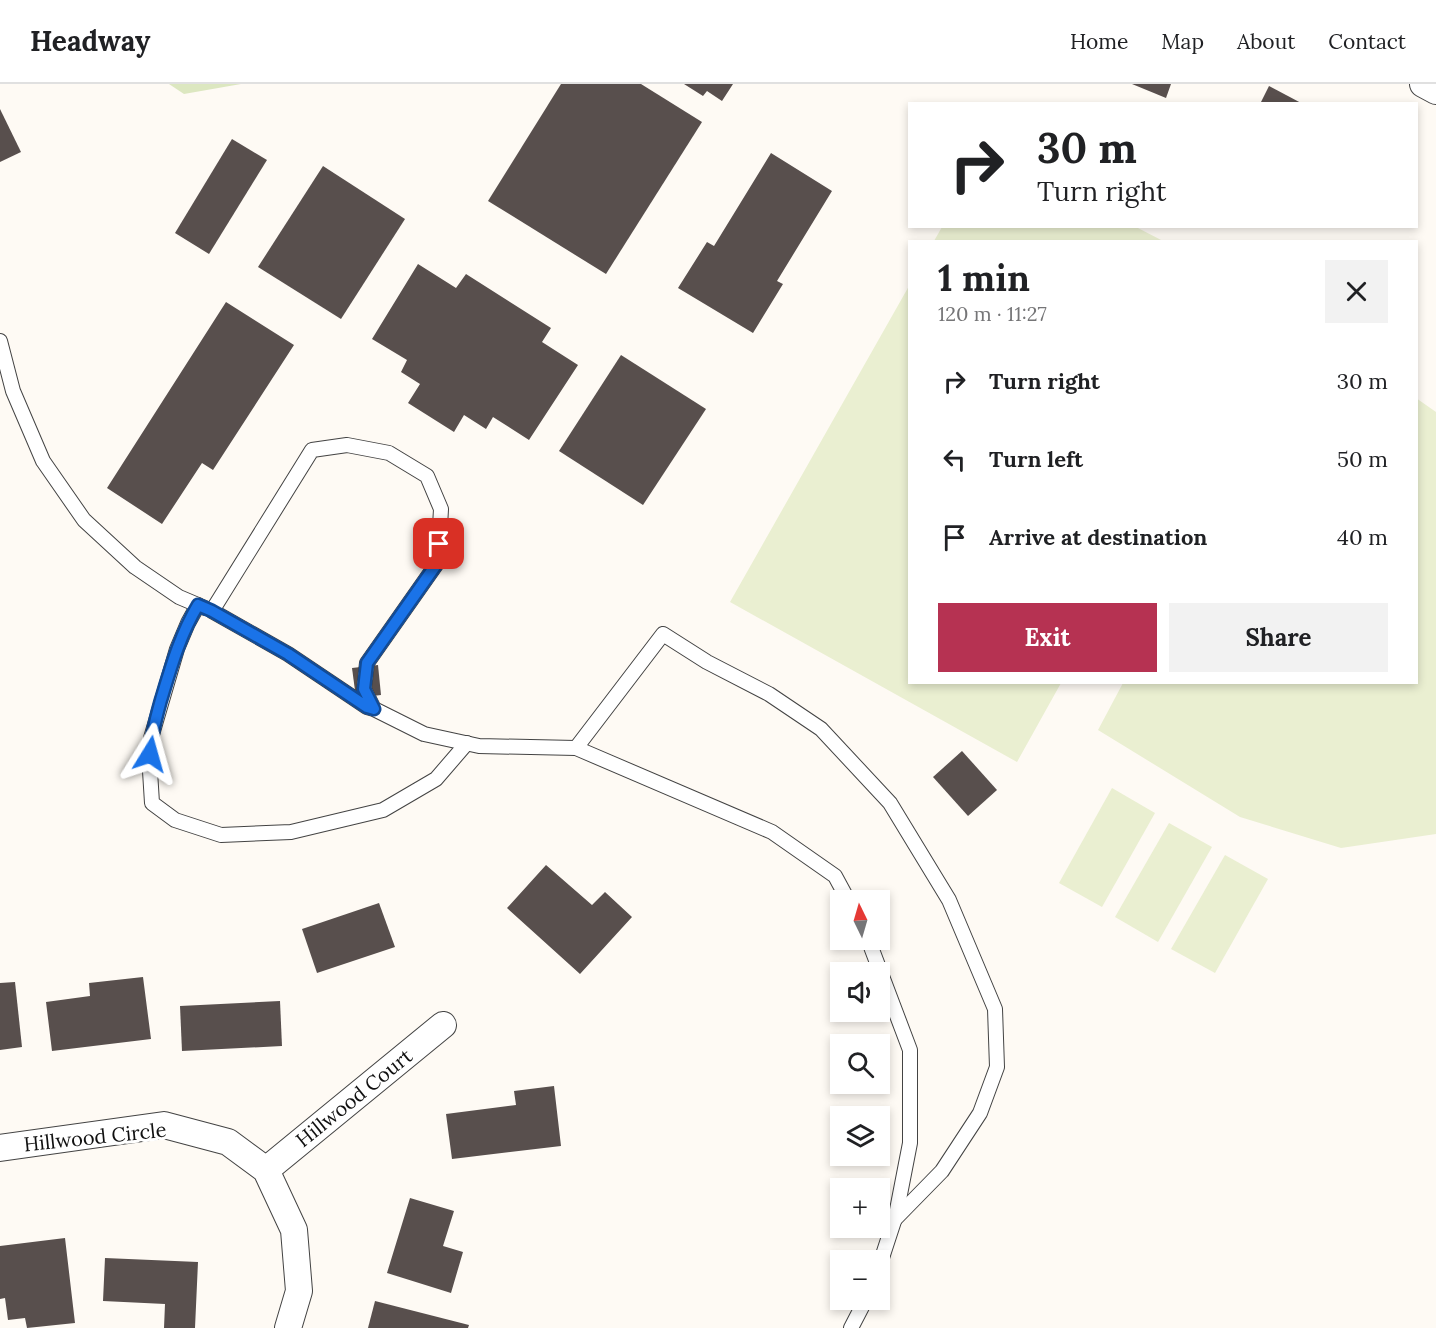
<!DOCTYPE html>
<meta charset="utf-8">
<style>
body{margin:0;font-family:Lora,serif;background:#f2f2f2;color:#202124;height:100vh;display:flex;flex-direction:column;font-size:22px;white-space:nowrap}
*{box-sizing:border-box;margin:0}
p{font-size:20px;color:#757577}
.icon{flex:none;width:33px;height:33px;fill:none;stroke:currentColor;stroke-width:2;stroke-linecap:round;stroke-linejoin:round}
.map{position:relative;flex:1;overflow:hidden}
.panel{position:absolute;left:908px;top:156px;width:510px;height:444px;display:flex;flex-direction:column;background:#fff;border-radius:0px;box-shadow:0 3px 9px #0003}
.panel>*{flex:none}
.banner{position:absolute;left:908px;top:18px;width:510px;height:126px;border-radius:0px;box-shadow:0 3px 9px #0003;background:#fff;color:#202124;overflow:hidden}
.needle{width:39px;rotate:355deg}
.buttons{position:absolute;left:830px;top:806px;display:grid;gap:12px}
.buttons a{display:grid;place-items:center;width:60px;height:60px;border-radius:0px;background:#fff;box-shadow:0 3px 9px #0003;font-size:30px}
.pin{position:absolute;display:grid;place-items:center;width:51px;height:51px;color:#fff;margin:-26px;border-radius:12px;box-shadow:0 3px 9px #0006}
.me{position:absolute;width:66px;margin:-33px;rotate:8deg;stroke-linejoin:round;filter:drop-shadow(0 0 4px #0008)}
.turn{display:flex;align-items:center;gap:21px;height:126px;padding:0 30px;font-size:27px}
.turn .icon{width:78px;height:78px;stroke-width:2.5}
.turn b{display:block;font-size:42px;line-height:51px}
.round{display:grid;place-items:center;flex:none;width:63px;height:63px;border-radius:0px;background:#f2f2f2}
.head{display:flex;align-items:center;justify-content:space-between;height:102px;padding:0 30px}
h1{font-size:36px;font-weight:700;line-height:45px}
.action{display:flex;gap:12px;margin-top:auto;padding:12px 30px}
.action a{flex:1;height:69px;border-radius:0px;background:#b63252;color:#fff;font-size:24px;font-weight:700;line-height:69px;text-align:center}
.action a+a{background:#f2f2f2;color:#202124}
ul{padding:0;list-style:none}
li{display:flex;align-items:center;gap:18px;height:78px;padding:0 30px}
li div{flex:1}
li b{display:block;font-size:22px}
li em{font-style:normal}
header{display:flex;align-items:center;gap:36px;box-sizing:border-box;height:84px;padding:0 30px;background:#fff;border-bottom:2px solid #e0e0e0}
header strong{font-size:28px}
nav{display:flex;gap:33px;margin-inline-start:auto;font-size:21px}
.map>svg:first-child{display:block}
.green{fill:#dce7c0}
.pitch{fill:#eaefd1}
.building{fill:#584f4d}
.lines{fill:none;stroke-linecap:round;stroke-linejoin:round}
.lane-casing{stroke:#434343;stroke-width:16}
.street-casing{stroke:#434343;stroke-width:28}
.lane{stroke:#fff;stroke-width:14}
.street{stroke:#fff;stroke-width:26}
.route-casing{stroke:#114b97;stroke-width:15}
.route{stroke:#1a73e8;stroke-width:10}
.labels{text-anchor:middle;stroke-width:6;stroke-linejoin:round;paint-order:stroke}
.street-label{font-size:20px;fill:#101010;stroke:#fff}
</style>
<header>
<strong>Headway</strong>
<nav><a>Home</a><a>Map</a><a>About</a><a>Contact</a></nav>
</header>
<div class="map">
<svg width="1436" height="1244" viewBox="0 0 1436 1244">
<rect width="100%" height="100%" fill="#fefaf4"/>
<polygon class="green" points="169,0 241,0 184,10"/>
<g class="pitch">
<polygon points="942,143 1136,143 1163,157 934,157"/>
<polygon points="909,202 909,598 1061,599 1017,678 730,518"/>
<polygon points="1416,314 1436,328 1436,750 1341,764 1240,733 1098,646 1123,599 1416,598"/>
<polygon points="1112,704 1155,729 1102,823 1059,799"/>
<polygon points="1169,739 1212,763 1158,858 1115,833"/>
<polygon points="1225,771 1268,795 1215,889 1171,865"/>
</g>
<g class="building">
<polygon points="561,0 641,0 702,38 606,190 488,117"/>
<polygon points="684,0 733,0 722,17 707,7 703,12"/>
<polygon points="1132,0 1171,0 1166,14"/>
<polygon points="1269,2 1303,20 1260,20"/>
<polygon points="0,25 21,68 0,78"/>
<polygon points="232,55 267,76 209,170 175,149"/>
<polygon points="771,69 832,107 777,197 783,200 753,249 678,204 707,158 714,162"/>
<polygon points="323,82 405,135 341,235 258,183"/>
<polygon points="418,180 456,204 466,190 551,244 542,258 578,281 529,356 493,333 486,345 464,331 454,348 408,319 420,300 401,288 407,276 372,255"/>
<polygon points="226,218 294,261 213,386 202,379 162,440 107,404"/>
<polygon points="621,271 706,325 643,421 559,367"/>
<polygon points="378,581 381,611 356,614 352,584"/>
<polygon points="962,667 997,706 968,732 933,693"/>
<polygon points="546,781 592,821 605,808 632,833 580,890 507,824"/>
<polygon points="379,819 395,863 317,889 302,845"/>
<polygon points="143,893 151,955 52,967 46,918 90,912 89,899"/>
<polygon points="15,898 22,963 0,966 0,899"/>
<polygon points="280,917 282,962 182,967 180,922"/>
<polygon points="554,1002 561,1062 452,1075 446,1030 516,1021 514,1007"/>
<polygon points="410,1114 454,1127 443,1162 463,1168 451,1209 387,1189"/>
<polygon points="65,1154 75,1239 27,1244 25,1234 8,1236 5,1214 0,1215 0,1162"/>
<polygon points="105,1174 198,1178 195,1244 164,1244 165,1220 103,1217"/>
<polygon points="375,1217 469,1241 468,1244 368,1244"/>
</g>
<g class="lines">
<g class="lane-casing">
<g id="lane">
<polyline points="0,257 13,307 43,377 84,436 135,483 179,513 205,524"/>
<polyline points="198,521 188,539 177,565 151,654 150,687 152,719 175,736 221,751 291,748 383,726 436,695 467,659"/>
<polyline points="374,625 364,605 367,579 438,478 441,425 427,392 389,369 347,361 312,366 212,527 288,570 367,623 374,625 424,650 479,662 576,664 772,748 835,792 848,816"/>
<polyline points="576,664 663,550 707,578 769,610 821,645 890,719 949,816 995,925 997,983 980,1029 942,1087 895,1135"/>
<polyline points="868,855 910,966 910,1059 896,1131 879,1183"/>
<polyline points="851,1244 866,1215"/>
</g>
</g>
<g class="street-casing">
<g id="street">
<polyline points="1423,0 1436,7"/>
<polyline points="0,1064 164,1041 228,1058 266,1086 294,1146 299,1207 288,1244"/>
<polyline points="266,1086 443,941"/>
</g>
</g>
<use href="#lane" class="lane"/>
<use href="#street" class="street"/>
</g>
<g class="lines">
<g class="route-casing">
<path id="route" d="M150,670C151,651 156,634 161,616C171,583 180,551 198,521L212,527L288,570L367,623L374,625L364,605L367,579L438,478L439,460"/>
</g>
<use href="#route" class="route"/>
</g>
<g class="labels">
<g class="street-label">
<text transform="translate(354 1014) rotate(-39)" y="7">Hillwood Court</text>
<text transform="translate(95 1053) rotate(-6)" y="7">Hillwood Circle</text>
</g>
</g>
</svg>
<div class="buttons">
<a><svg class="needle" viewBox="-14 -14 28 28"><path d="M0-13l5 13h-10z" fill="#e53935"/><path d="M0 13l5-13h-10z" fill="#757577"/></svg></a>
<a><svg class="icon" aria-label="sound" viewBox="0 0 24 24"><path d="M4 9h4l5-4v14l-5-4H4zM17 9q2 3 0 6"/></svg></a>
<a><svg class="icon" aria-label="search" viewBox="0 0 24 24"><circle cx="10" cy="10" r="6"/><path d="M15 15l6 6"/></svg></a>
<a><svg class="icon" aria-label="layers" viewBox="0 0 24 24"><path d="M12 4l9 5-9 5-9-5zM3 14l9 5 9-5"/></svg></a>
<a>+</a>
<a>−</a>
</div>
<div class="pin" style="left:439px;top:460px;background:#d93025"><svg class="icon" aria-label="arrive" viewBox="0 0 24 24"><path d="M6 21V4h12l-3 4 3 4H6"/></svg></div>
<svg class="me" style="left:150px;top:670px" viewBox="-20 -20 40 40"><path d="M0-17L14 15 0 8-14 15z" fill="#1a73e8" stroke="#fff" stroke-width="4"/></svg>
<div class="banner">
<div class="turn"><svg class="icon" aria-label="right" viewBox="0 0 24 24"><path d="M7 20v-9h11M14 6l5 5-5 5"/></svg><div><b>30 m</b>Turn right</div></div>
</div>
<section class="panel">
<div class="head"><div><h1>1 min</h1><p>120 m · 11:27</p></div><a class="round"><svg class="icon" aria-label="close" viewBox="0 0 24 24"><path d="M6 6l12 12M18 6L6 18"/></svg></a></div>
<ul>
<li><svg class="icon" aria-label="right" viewBox="0 0 24 24"><path d="M7 20v-9h11M14 6l5 5-5 5"/></svg><div><b>Turn right</b></div><em>30 m</em></li>
<li><svg class="icon" aria-label="left" viewBox="0 0 24 24"><path d="M17 20v-9H6M10 6l-5 5 5 5"/></svg><div><b>Turn left</b></div><em>50 m</em></li>
<li><svg class="icon" aria-label="arrive" viewBox="0 0 24 24"><path d="M6 21V4h12l-3 4 3 4H6"/></svg><div><b>Arrive at destination</b></div><em>40 m</em></li>
</ul>
<div class="action"><a>Exit</a><a>Share</a></div>
</section>
</div>
